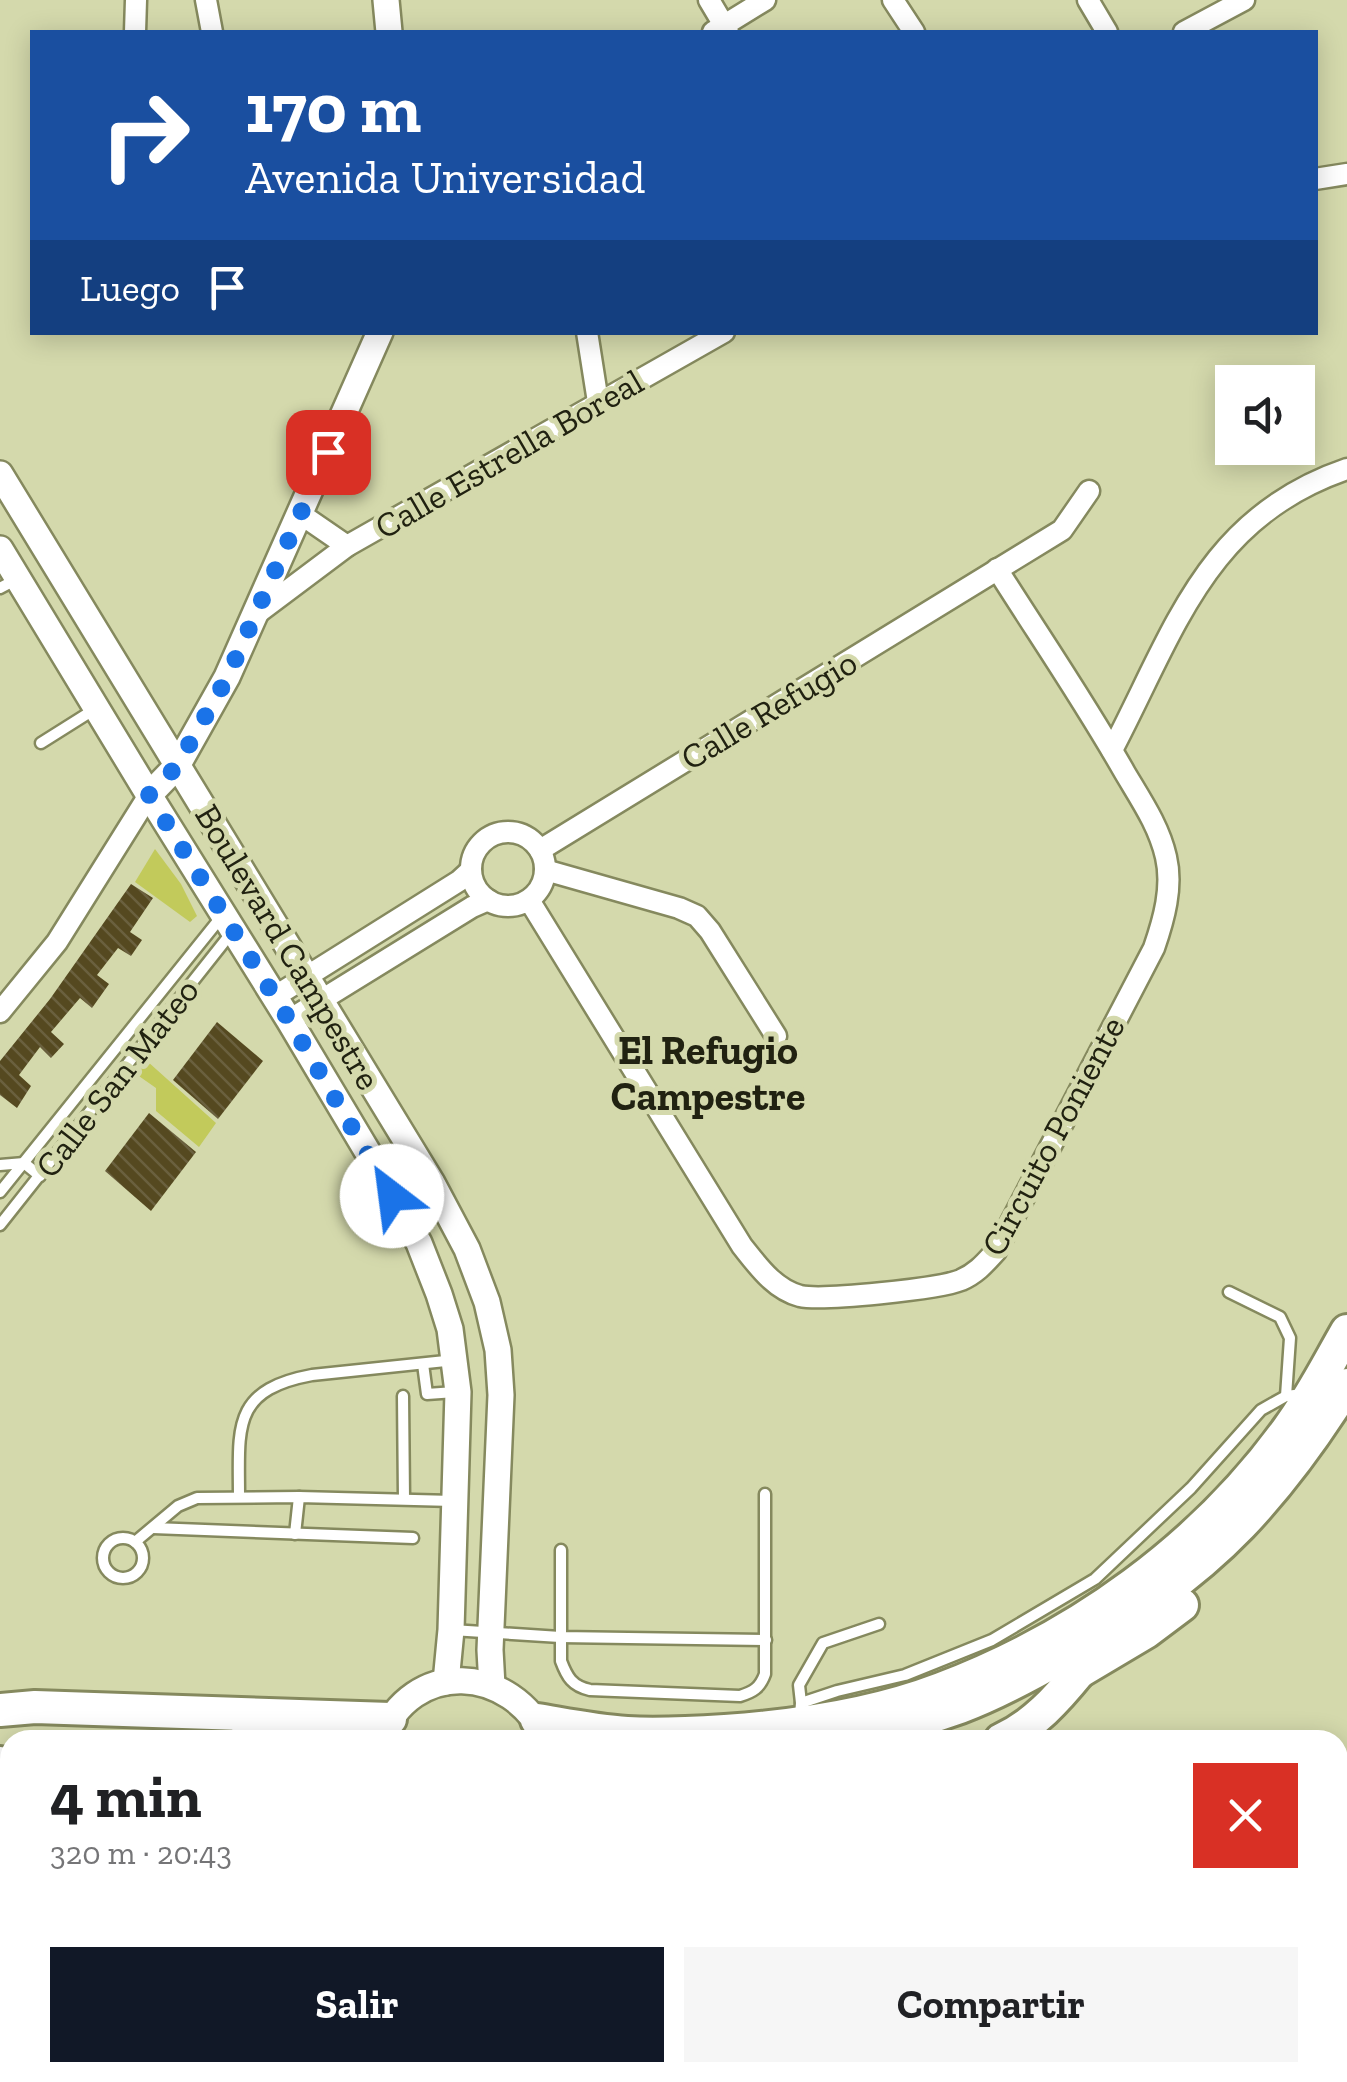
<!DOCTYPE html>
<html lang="es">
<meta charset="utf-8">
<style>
body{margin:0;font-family:"Zilla Slab",serif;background:#f6f6f6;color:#202124;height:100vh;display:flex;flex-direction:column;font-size:38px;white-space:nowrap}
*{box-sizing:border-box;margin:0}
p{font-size:32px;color:#757577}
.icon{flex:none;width:55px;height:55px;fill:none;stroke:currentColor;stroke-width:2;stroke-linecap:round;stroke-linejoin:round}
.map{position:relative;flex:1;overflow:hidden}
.details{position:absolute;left:0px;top:1730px;width:1348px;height:352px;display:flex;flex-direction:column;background:#fff;border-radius:30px 30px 0 0;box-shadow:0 5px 25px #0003}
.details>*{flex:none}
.banner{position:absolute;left:30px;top:30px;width:1288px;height:305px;border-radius:0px;box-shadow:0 5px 25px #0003;background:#1a4fa0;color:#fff;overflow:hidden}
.tools{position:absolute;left:1215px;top:365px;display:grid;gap:20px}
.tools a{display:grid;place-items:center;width:100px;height:100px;border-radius:0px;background:#fff;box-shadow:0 5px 25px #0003;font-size:50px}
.pin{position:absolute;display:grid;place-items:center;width:85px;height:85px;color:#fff;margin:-42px;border-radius:20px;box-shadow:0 5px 15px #0006}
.me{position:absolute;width:110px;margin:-55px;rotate:330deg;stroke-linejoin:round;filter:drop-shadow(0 0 8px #0008)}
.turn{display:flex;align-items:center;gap:35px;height:210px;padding:0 50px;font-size:45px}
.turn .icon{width:130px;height:130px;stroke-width:2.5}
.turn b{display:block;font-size:70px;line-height:85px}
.then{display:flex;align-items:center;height:95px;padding:0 50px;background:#0003;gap:20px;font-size:38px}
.round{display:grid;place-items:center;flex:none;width:105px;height:105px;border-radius:0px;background:#f6f6f6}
.headline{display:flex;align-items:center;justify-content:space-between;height:170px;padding:0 50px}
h1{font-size:60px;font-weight:800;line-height:75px}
.cta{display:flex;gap:20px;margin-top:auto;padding:20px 50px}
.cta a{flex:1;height:115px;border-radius:0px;background:#111827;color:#fff;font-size:40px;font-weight:800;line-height:115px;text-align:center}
.cta a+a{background:#f6f6f6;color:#202124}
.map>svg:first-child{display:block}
.green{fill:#c2ca5b}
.building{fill:url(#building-back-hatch)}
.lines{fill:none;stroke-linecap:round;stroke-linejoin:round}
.service-casing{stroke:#85895e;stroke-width:15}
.minor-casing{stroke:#85895e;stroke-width:25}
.tertiary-casing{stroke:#85895e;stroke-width:30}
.primary-casing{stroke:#85895e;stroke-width:38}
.service{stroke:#fff;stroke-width:10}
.minor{stroke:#fff;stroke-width:20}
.tertiary{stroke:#fff;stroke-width:25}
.primary{stroke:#fff;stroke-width:32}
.route{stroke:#1a73e8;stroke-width:18;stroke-dasharray:0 32.4}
.labels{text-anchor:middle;stroke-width:10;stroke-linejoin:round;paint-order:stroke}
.street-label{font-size:35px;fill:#212211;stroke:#d4d9ac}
.quarter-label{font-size:40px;font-weight:bold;fill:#212211;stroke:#d4d9ac}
</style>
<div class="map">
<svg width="1347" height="2082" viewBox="0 0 1347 2082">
<defs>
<pattern id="building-back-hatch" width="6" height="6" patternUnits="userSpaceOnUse" patternTransform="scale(2.5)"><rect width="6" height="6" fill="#554920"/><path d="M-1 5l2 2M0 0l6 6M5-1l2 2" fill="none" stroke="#6a603e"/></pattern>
</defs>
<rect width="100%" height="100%" fill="#d4d9ac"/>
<g class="green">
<polygon points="155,849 181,884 197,916 190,922 135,882"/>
<polygon points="147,1061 216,1123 199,1147 156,1111 156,1088 136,1074"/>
</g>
<g class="building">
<polygon points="131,884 153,898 130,932 142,940 131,956 118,948 97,975 109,984 92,1008 80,998 51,1032 64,1044 51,1058 40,1047 19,1075 31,1086 17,1108 0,1095 0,1061 50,999"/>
<polygon points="217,1022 263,1061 218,1119 173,1080"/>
<polygon points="149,1113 196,1152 151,1211 105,1171"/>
</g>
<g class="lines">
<g class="service-casing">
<g id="service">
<polyline points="0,588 17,579"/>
<polyline points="41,743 95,709"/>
<polyline points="0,1165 24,1163 40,1176"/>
<polyline points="0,1192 222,916"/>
<polyline points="0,1225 232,932"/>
<polyline points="1229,1292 1280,1317 1290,1338 1286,1396"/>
<polyline points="423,1364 427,1394 455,1392"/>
<polyline points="403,1396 404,1499"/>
<path d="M239,1497C239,1428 231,1390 312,1375L455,1360"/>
<polyline points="153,1528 413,1538"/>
<polyline points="295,1534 299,1497"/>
<circle cx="123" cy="1558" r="20"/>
<polyline points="135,1542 178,1506 197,1498 299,1497 453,1501"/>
<path d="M561,1550V1661C567,1677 572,1686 590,1690L740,1696C753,1692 760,1688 765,1674V1494"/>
<polyline points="452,1630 560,1637 766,1640"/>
<polyline points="801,1703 799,1685 823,1643 879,1624"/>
<polyline points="800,1716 801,1703 837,1691 905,1675 992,1640 1095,1579 1191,1488 1261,1410 1286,1396 1303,1394"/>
</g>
</g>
<g class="minor-casing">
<g id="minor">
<polyline points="206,0 212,32"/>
<polyline points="709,0 728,32"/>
<polyline points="893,0 914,32"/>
<polyline points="1088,0 1107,32"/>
<polyline points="135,32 136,0"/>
<polyline points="713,32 765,0"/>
<polyline points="1184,32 1244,0"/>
<polyline points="1315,179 1347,174"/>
<polyline points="587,332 598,402"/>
<polyline points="299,513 347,546"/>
<polyline points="255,615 347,546 724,332"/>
<path d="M1112,750C1175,630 1206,517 1347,469"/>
<circle cx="508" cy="869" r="37"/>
<polyline points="540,850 1062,530 1089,491"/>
<polyline points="545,870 679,908 697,916 710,931 776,1036"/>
<path d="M529,900L742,1246C758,1266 774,1289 800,1296C822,1301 939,1289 961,1280C977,1273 985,1263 996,1251L1154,948C1164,919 1173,887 1166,857C1159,826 1141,800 1125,773C1086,704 1040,637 997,569"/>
<polyline points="274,997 459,881 471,870"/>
<polyline points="0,1012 57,942 149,795"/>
<polyline points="289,1020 472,907 488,900"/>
</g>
</g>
<g class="tertiary-casing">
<g id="tertiary">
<polyline points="386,0 389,32"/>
<polyline points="0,474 432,1183 467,1249 487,1302 498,1350 501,1395 490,1650 492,1686"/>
<polyline points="0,549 149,795 289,1020 379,1171 419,1243 439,1294 450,1329 458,1392 451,1630 446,1682"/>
<polyline points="149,795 177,766 227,677 380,332"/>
<path d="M380,1740C412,1658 511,1664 547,1740"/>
<polyline points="419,2082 420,2072"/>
<polyline points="474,2082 474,2072"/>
</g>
</g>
<g class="primary-casing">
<g id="primary">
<polyline points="1072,1676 1146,1632 1182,1605"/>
<polyline points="0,1710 35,1707 390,1719"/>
<path d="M537,1720C567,1725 596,1731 627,1733C660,1735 693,1733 725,1731C797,1726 873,1715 941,1689C1078,1637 1202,1548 1288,1429C1311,1398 1328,1364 1347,1331"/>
<polyline points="247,1736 317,1740"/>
<path d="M842,1740C882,1732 921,1721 960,1707C995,1694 1030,1675 1063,1656C1127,1620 1189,1579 1241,1525C1281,1483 1316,1435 1347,1385"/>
<path d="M1001,1740C1034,1725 1057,1699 1079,1672"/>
<polyline points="0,1763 10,1766"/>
</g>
</g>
<use href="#service" class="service"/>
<use href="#minor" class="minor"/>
<use href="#tertiary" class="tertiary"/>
<use href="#primary" class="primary"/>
</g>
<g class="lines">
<polyline class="route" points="328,452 227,678 177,766 149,795 289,1020 392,1196"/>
</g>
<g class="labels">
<g class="street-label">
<text transform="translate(509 454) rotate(-30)" y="12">Calle Estrella Boreal</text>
<text transform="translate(769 710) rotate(-31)" y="12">Calle Refugio</text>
<text transform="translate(288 947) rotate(59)" y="12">Boulevard Campestre</text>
<text transform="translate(117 1078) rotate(-52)" y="12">Calle San Mateo</text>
<text transform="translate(1053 1136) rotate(-62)" y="12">Circuito Poniente</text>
</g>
<g class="quarter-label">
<text x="708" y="1064">El Refugio<tspan x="708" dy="46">Campestre</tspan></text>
</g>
</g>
</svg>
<div class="tools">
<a><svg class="icon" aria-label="sound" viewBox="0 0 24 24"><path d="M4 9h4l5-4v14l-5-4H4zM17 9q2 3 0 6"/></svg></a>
</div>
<div class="pin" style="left:328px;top:452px;background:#d93025"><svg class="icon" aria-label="arrive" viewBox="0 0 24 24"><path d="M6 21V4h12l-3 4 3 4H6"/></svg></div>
<svg class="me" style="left:392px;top:1196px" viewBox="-20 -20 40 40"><circle r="19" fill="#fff"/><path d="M0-13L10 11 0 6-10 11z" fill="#1a73e8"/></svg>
<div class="banner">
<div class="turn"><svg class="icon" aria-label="right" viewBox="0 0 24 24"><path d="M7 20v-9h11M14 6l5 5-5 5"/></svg><div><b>170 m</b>Avenida Universidad</div></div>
<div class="then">Luego<svg class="icon" aria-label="arrive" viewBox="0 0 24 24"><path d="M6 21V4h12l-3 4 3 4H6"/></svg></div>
</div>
<section class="details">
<div class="headline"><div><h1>4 min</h1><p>320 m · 20:43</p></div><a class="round" style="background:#d93025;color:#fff"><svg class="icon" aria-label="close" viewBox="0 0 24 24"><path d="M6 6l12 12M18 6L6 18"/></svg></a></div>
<div class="cta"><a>Salir</a><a>Compartir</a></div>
</section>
</div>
